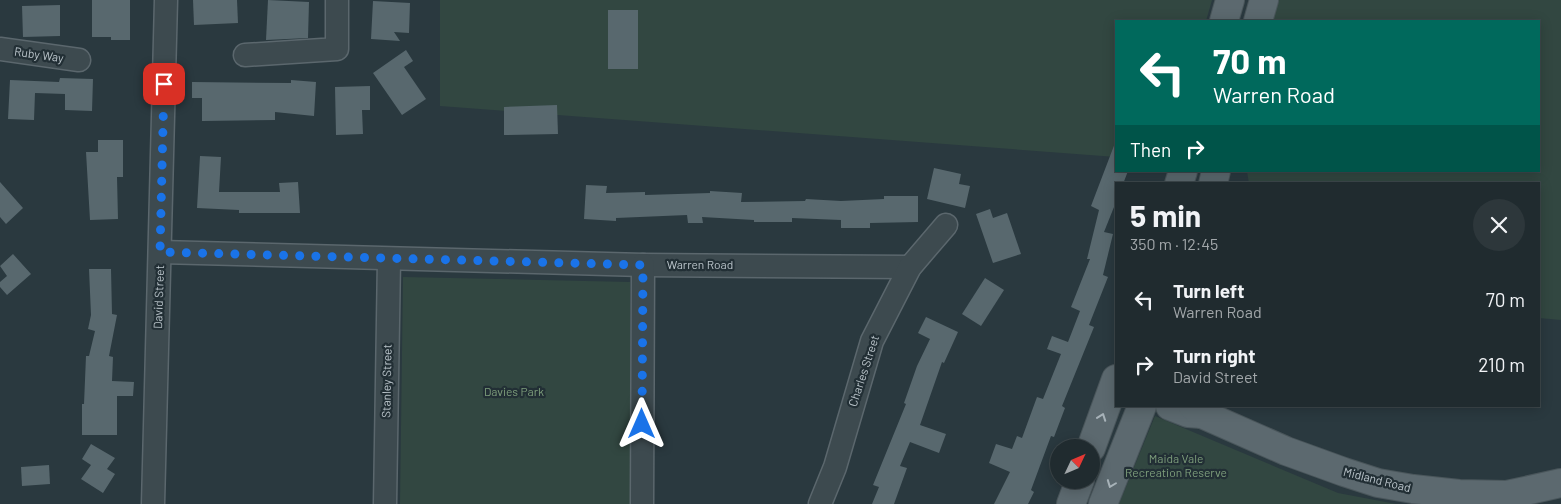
<!DOCTYPE html>
<meta charset="utf-8">
<style>
body{margin:0;font-family:Barlow,sans-serif;background:#2d373b;color:#f1f3f6;height:100vh;display:flex;flex-direction:column;font-size:19px;white-space:nowrap}
*{box-sizing:border-box;margin:0}
p{font-size:16px;color:#a2a7aa}
.icon{flex:none;width:28px;height:28px;fill:none;stroke:currentColor;stroke-width:2;stroke-linecap:round;stroke-linejoin:round}
.map{position:relative;flex:1;overflow:hidden}
.details{position:absolute;left:1115px;top:182px;width:425px;height:225px;display:flex;flex-direction:column;background:#202b2f;border-radius:0px;box-shadow:0 2px 12px #0003,0 0 0 1px #3d474b}
.details>*{flex:none}
.top-card{position:absolute;left:1115px;top:20px;width:425px;height:152px;border-radius:0px;box-shadow:0 2px 12px #0003,0 0 0 1px #3d474b;background:#00695c;color:#fff;overflow:hidden}
.needle{width:32px;rotate:46deg}
.buttons{position:absolute;left:1050px;top:439px;display:grid;gap:10px}
.buttons a{display:grid;place-items:center;width:50px;height:50px;border-radius:50%;background:#202b2f;box-shadow:0 2px 12px #0003,0 0 0 1px #3d474b;font-size:25px}
.pin{position:absolute;display:grid;place-items:center;width:42px;height:42px;color:#fff;margin:-21px;border-radius:10px;box-shadow:0 2px 8px #0006}
.me{position:absolute;width:55px;margin:-28px;rotate:0deg;stroke-linejoin:round;filter:drop-shadow(0 0 4px #0008)}
.turn{display:flex;align-items:center;gap:18px;height:105px;padding:0 15px;font-size:22px}
.turn .icon{width:65px;height:65px;stroke-width:2.5}
.turn b{display:block;font-size:35px;line-height:42px}
.then{display:flex;align-items:center;height:48px;padding:0 15px;background:#0003;gap:10px;font-size:19px}
.round{display:grid;place-items:center;flex:none;width:52px;height:52px;border-radius:26px;background:#2d373b}
.headline{display:flex;align-items:center;justify-content:space-between;height:85px;padding:0 15px}
h1{font-size:30px;font-weight:700;line-height:38px}
ul{padding:0;list-style:none}
li{display:flex;align-items:center;gap:15px;height:65px;padding:0 15px}
li div{flex:1}
li b{display:block;font-size:19px}
li em{font-style:normal}
.map>svg:first-child{display:block}
.green{fill:#324741}
.building{fill:#58686e}
.lines{fill:none;stroke-linecap:round;stroke-linejoin:round}
.minor-casing{stroke:#5b676d;stroke-width:25}
.major-casing{stroke:#4a565b;stroke-width:30}
.minor{stroke:#3d4a4f;stroke-width:22}
.major{stroke:#5c696f;stroke-width:28}
.oneway{stroke:#a7b2b8}
.route{stroke:#1a73e8;stroke-width:9;stroke-dasharray:0 16.2}
.labels{text-anchor:middle;stroke-width:4.5;stroke-linejoin:round;paint-order:stroke}
.street-label{font-size:12px;fill:#bac4ca;stroke:#222f35}
.park-label{font-size:12px;fill:#7d9d7b;stroke:#222f35}
</style>
<div class="map">
<svg width="1561" height="504" viewBox="0 0 1561 504">
<rect width="100%" height="100%" fill="#2a393f"/>
<g class="green">
<polygon points="440,0 1212,0 1206,21 1116,21 1116,157 440,106"/>
<polygon points="1276,0 1561,0 1561,320 1539,318 1539,184 1249,184 1247,171 1539,171 1539,21 1270,21"/>
<polygon points="403,277 630,282 631,504 400,504"/>
<polygon points="1155,416 1338,493 1396,504 1119,504"/>
</g>
<g class="building">
<polygon points="92,0 130,0 130,40 111,40 111,37 92,37"/>
<polygon points="193,0 237,0 238,23 194,25"/>
<polygon points="268,0 309,2 308,38 266,40"/>
<polygon points="373,1 410,3 409,33 394,32 400,41 371,39"/>
<polygon points="60,5 60,36 23,37 22,6"/>
<rect x="608" y="10" width="30" height="59"/>
<polygon points="406,50 413,61 404,67 426,99 402,115 373,73"/>
<polygon points="60,78 93,79 92,111 65,110 65,94 35,93 34,120 8,119 10,80 59,82"/>
<polygon points="291,80 316,82 314,116 275,112 275,120 202,121 202,98 192,98 192,82 291,83"/>
<polygon points="370,86 370,110 362,110 363,134 336,135 335,87"/>
<polygon points="557,105 558,134 504,135 504,107"/>
<polygon points="98,140 123,140 123,177 117,177 118,219 90,220 86,152 98,152"/>
<polygon points="1115,143 1116,171 1128,171 1123,184 1116,184 1116,202 1104,232 1113,234 1103,275 1108,277 1089,325 1094,327 1062,406 1065,408 1054,437 1051,436 1031,490 1034,492 1028,504 994,504 1010,472 989,463 996,444 1012,449 1017,436 1022,438 1037,397 1043,399 1061,354 1047,349 1052,336 1068,342 1080,311 1071,307 1090,259 1087,259 1099,210 1091,206"/>
<polygon points="200,156 221,157 219,192 280,192 279,183 298,182 300,213 239,213 239,210 197,208"/>
<polygon points="934,168 961,174 959,184 970,186 965,208 927,199"/>
<polygon points="0,182 23,208 6,224 0,217"/>
<polygon points="586,185 607,186 606,193 645,192 645,195 710,193 710,191 742,193 741,202 805,201 806,199 841,201 884,199 884,196 918,196 918,222 870,223 870,228 841,228 841,220 792,218 792,222 754,222 754,220 702,217 703,223 688,223 687,215 616,218 616,221 584,219"/>
<polygon points="990,209 993,218 1007,213 1021,254 993,263 976,214"/>
<polygon points="13,254 31,274 7,295 0,287 0,282 7,276 0,266"/>
<polygon points="89,269 111,269 112,314 117,315 109,356 113,357 112,381 134,382 133,396 117,396 117,435 82,435 82,404 84,404 86,356 89,356 95,331 88,329 91,315"/>
<polygon points="985,278 1004,290 981,326 962,314"/>
<polygon points="926,317 958,332 944,363 942,362 920,425 946,434 939,453 910,442 900,466 907,468 894,504 872,504 879,487 873,485 906,404 904,403 917,366 930,339 918,333"/>
<polygon points="91,444 115,458 107,469 115,474 103,493 81,479 91,465 82,459"/>
<polygon points="49,465 50,484 22,486 21,467"/>
</g>
<g class="lines">
<g class="minor-casing">
<g id="minor">
<polyline points="0,49 79,60"/>
<polyline points="245,55 337,49 337,0"/>
<polyline points="160,252 643,265 910,267"/>
<polyline points="153,504 166,0"/>
<polyline points="385,504 389,259"/>
<polyline points="642,504 643,265"/>
<polyline points="820,504 835,467 872,341 910,267 946,225"/>
</g>
</g>
<g class="major-casing">
<g id="major">
<polyline points="1224,21 1230,0"/>
<polyline points="1258,21 1264,0"/>
<polyline points="1179,184 1183,171"/>
<polyline points="1213,184 1216,171"/>
<polyline points="1170,406 1188,413 1202,414"/>
<polyline points="1193,406 1202,414 1286,451 1344,472 1378,483 1413,489 1459,494 1507,495 1561,483"/>
<polyline points="1091,448 1116,379"/>
<polyline points="1071,504 1080,480"/>
<polyline points="1103,504 1142,406"/>
</g>
</g>
<use href="#minor" class="minor"/>
<use href="#major" class="major"/>
</g>
<defs><path id="oneway-chevron" d="M-2-3.5L2.5 0L-2 3.5" fill="none" stroke-width="1.6" stroke-linecap="round" stroke-linejoin="round" transform="scale(1.25)"/></defs>
<g class="oneway">
<use href="#oneway-chevron" transform="translate(1102 417) rotate(-70)"/>
<use href="#oneway-chevron" transform="translate(1111 484) rotate(111)"/>
</g>
<g class="lines">
<polyline class="route" points="164,84 160,252 643,265 642,424"/>
</g>
<g class="labels">
<g class="street-label">
<text transform="translate(39 55) rotate(8)" y="4">Ruby Way</text>
<text x="700" y="269">Warren Road</text>
<text transform="translate(159 297) rotate(-88)" y="4">David Street</text>
<text transform="translate(864 371) rotate(-72)" y="4">Charles Street</text>
<text transform="translate(387 381) rotate(-89)" y="4">Stanley Street</text>
<text transform="translate(1377 480) rotate(14)" y="4">Midland Road</text>
</g>
<g class="park-label">
<text x="514" y="396">Davies Park</text>
<text x="1176" y="463">Maida Vale<tspan x="1176" dy="14">Recreation Reserve</tspan></text>
</g>
</g>
</svg>
<div class="buttons">
<a><svg class="needle" viewBox="-14 -14 28 28"><path d="M0-13l5 13h-10z" fill="#e53935"/><path d="M0 13l5-13h-10z" fill="#a2a7aa"/></svg></a>
</div>
<div class="pin" style="left:164px;top:84px;background:#d93025"><svg class="icon" aria-label="arrive" viewBox="0 0 24 24"><path d="M6 21V4h12l-3 4 3 4H6"/></svg></div>
<svg class="me" style="left:642px;top:424px" viewBox="-20 -20 40 40"><path d="M0-17L14 15 0 8-14 15z" fill="#1a73e8" stroke="#fff" stroke-width="4"/></svg>
<div class="top-card">
<div class="turn"><svg class="icon" aria-label="left" viewBox="0 0 24 24"><path d="M17 20v-9H6M10 6l-5 5 5 5"/></svg><div><b>70 m</b>Warren Road</div></div>
<div class="then">Then<svg class="icon" aria-label="right" viewBox="0 0 24 24"><path d="M7 20v-9h11M14 6l5 5-5 5"/></svg></div>
</div>
<section class="details">
<div class="headline"><div><h1>5 min</h1><p>350 m · 12:45</p></div><a class="round"><svg class="icon" aria-label="close" viewBox="0 0 24 24"><path d="M6 6l12 12M18 6L6 18"/></svg></a></div>
<ul>
<li><svg class="icon" aria-label="left" viewBox="0 0 24 24"><path d="M17 20v-9H6M10 6l-5 5 5 5"/></svg><div><b>Turn left</b><p>Warren Road</p></div><em>70 m</em></li>
<li><svg class="icon" aria-label="right" viewBox="0 0 24 24"><path d="M7 20v-9h11M14 6l5 5-5 5"/></svg><div><b>Turn right</b><p>David Street</p></div><em>210 m</em></li>
</ul>
</section>
</div>
